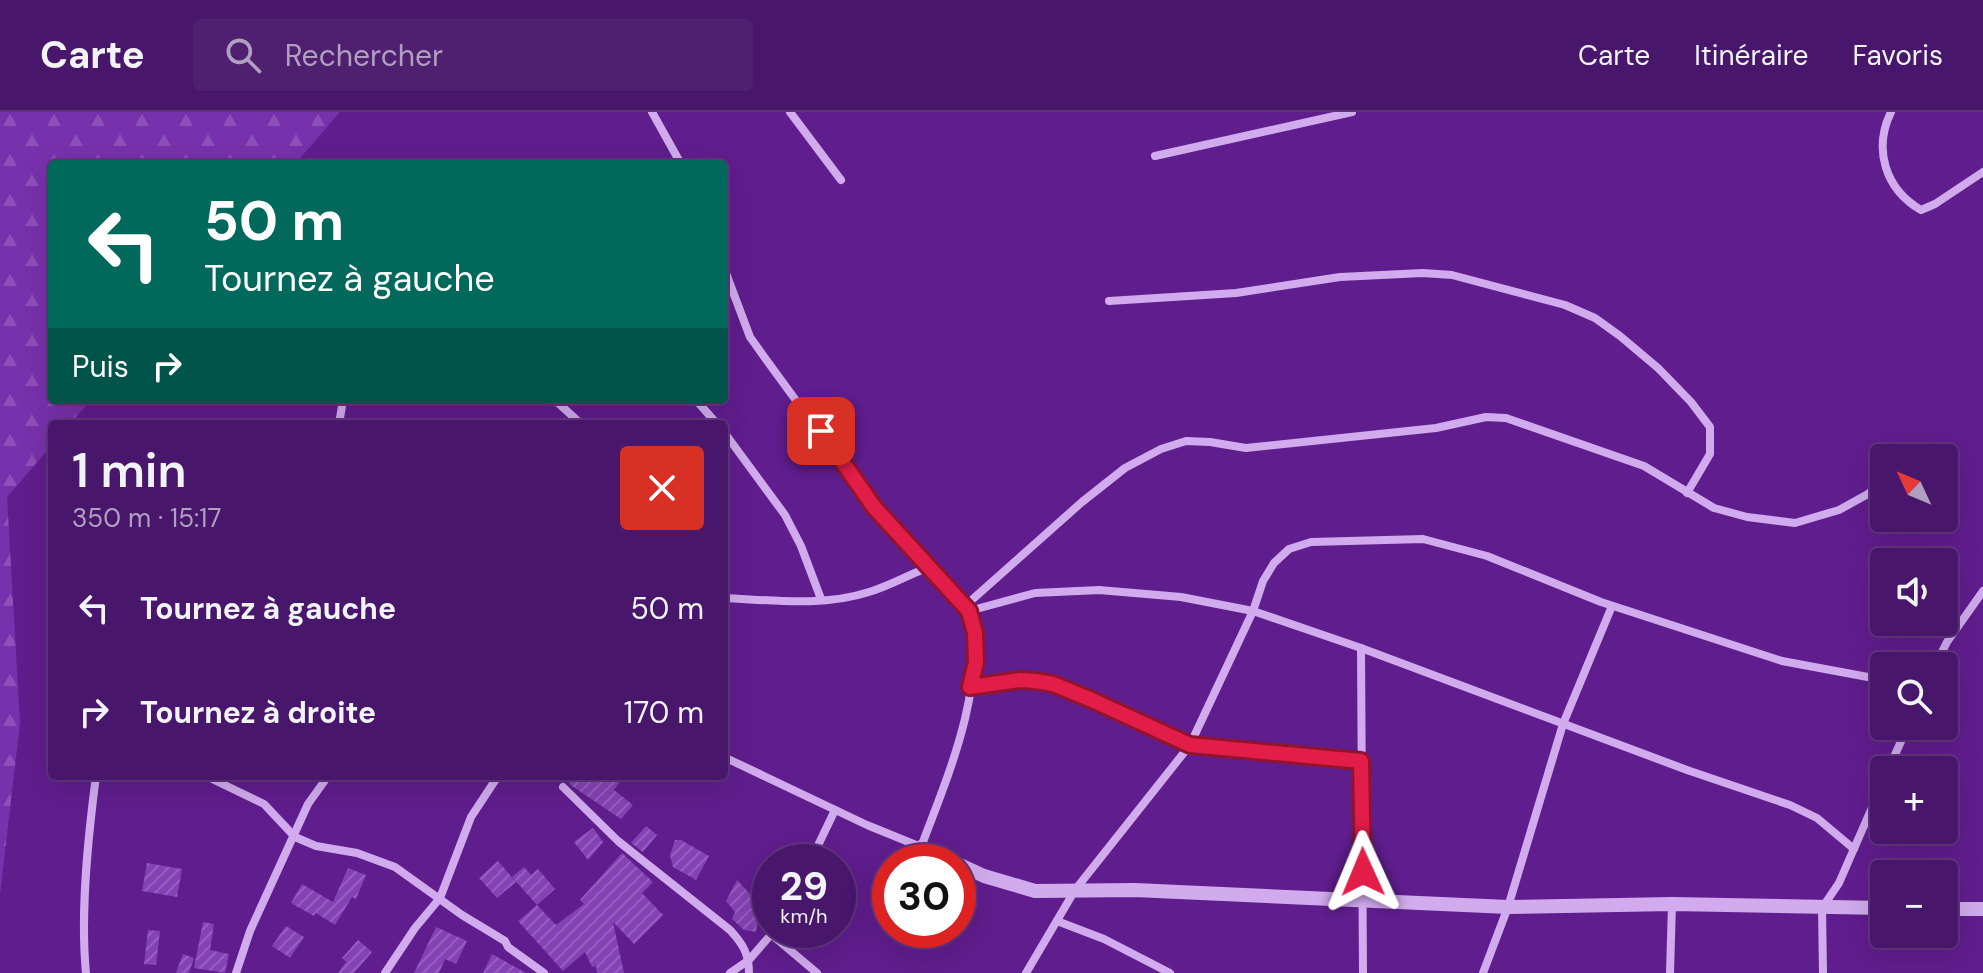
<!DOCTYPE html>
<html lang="fr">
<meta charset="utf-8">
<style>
body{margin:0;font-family:"DM Sans",sans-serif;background:#4f1f70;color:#f1f3f6;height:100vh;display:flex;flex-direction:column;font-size:30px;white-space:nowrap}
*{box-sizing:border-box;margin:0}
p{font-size:26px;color:#b19fc1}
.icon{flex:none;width:44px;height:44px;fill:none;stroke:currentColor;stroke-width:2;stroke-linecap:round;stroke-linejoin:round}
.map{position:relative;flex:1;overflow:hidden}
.drawer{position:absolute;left:48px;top:308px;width:680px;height:360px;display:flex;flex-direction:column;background:#48166a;border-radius:8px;box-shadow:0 8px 32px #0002,0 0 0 2px #60357e}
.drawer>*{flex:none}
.top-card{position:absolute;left:48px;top:48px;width:680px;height:244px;border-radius:8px;box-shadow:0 8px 32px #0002,0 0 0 2px #60357e;background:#00695c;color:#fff;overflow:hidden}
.needle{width:52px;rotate:314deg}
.buttons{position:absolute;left:1870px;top:332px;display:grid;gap:16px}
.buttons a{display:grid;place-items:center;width:88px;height:88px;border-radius:8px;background:#48166a;box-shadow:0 8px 32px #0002,0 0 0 2px #60357e;font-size:40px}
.speed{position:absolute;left:752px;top:732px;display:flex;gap:16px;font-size:40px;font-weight:700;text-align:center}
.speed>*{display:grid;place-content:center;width:104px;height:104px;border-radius:50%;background:#48166a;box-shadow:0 8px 32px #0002,0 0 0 2px #60357e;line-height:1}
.speed small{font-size:20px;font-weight:400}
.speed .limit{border:12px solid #d22;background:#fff;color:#111}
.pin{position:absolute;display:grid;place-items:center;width:68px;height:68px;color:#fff;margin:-34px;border-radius:16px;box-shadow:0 4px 12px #0006}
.me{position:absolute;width:88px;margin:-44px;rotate:359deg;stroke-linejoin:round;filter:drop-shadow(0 0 6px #0008)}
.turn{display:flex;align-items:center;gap:28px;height:168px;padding:0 24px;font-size:36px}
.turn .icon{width:104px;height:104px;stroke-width:2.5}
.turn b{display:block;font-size:56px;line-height:68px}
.then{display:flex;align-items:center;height:76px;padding:0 24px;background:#0003;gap:16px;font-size:30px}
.round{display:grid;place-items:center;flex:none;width:84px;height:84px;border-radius:8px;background:#4f1f70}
.overview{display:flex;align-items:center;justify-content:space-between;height:136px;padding:0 24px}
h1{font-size:48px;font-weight:600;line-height:60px}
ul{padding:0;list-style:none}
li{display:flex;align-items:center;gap:24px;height:104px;padding:0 24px}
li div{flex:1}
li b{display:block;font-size:30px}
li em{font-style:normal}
header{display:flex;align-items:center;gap:48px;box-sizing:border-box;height:112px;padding:0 40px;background:#48166a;border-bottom:2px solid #60357e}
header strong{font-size:38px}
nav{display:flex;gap:44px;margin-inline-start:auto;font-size:28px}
.search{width:560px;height:72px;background:#4f1f70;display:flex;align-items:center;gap:20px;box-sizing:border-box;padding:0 28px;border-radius:8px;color:#b19fc1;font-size:30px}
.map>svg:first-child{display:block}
.forest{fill:url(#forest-firs)}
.building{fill:url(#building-hatch)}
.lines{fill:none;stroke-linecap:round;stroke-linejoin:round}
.minor{stroke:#d1abed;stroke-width:8}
.tertiary{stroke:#d1abed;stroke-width:14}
.route-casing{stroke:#92132f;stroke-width:20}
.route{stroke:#e11d48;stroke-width:14}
</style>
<header>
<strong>Carte</strong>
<div class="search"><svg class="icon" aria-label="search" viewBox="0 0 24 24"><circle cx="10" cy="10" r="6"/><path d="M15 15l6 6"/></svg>Rechercher</div>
<nav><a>Carte</a><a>Itinéraire</a><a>Favoris</a></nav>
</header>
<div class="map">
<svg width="1983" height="861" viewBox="0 0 1983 861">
<defs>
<pattern id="forest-firs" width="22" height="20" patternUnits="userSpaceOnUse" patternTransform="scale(2)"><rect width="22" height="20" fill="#7831ac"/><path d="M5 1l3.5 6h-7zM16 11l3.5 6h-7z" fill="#8c50b8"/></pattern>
<pattern id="building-hatch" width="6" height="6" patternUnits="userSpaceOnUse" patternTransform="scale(2)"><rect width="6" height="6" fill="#8542b4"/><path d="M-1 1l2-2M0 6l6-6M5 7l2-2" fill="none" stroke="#975ebf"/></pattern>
</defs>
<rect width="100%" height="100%" fill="#601d8e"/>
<polygon class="forest" points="0,0 340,0 295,52 52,52 52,288 91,288 70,312 52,312 52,333 7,385 20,611 0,783"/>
<g class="building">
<polygon points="574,664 624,664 614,678 633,693 621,707 572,674 569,671"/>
<polygon points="646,714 657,723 643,740 631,731"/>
<polygon points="593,716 603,730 588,748 574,730"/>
<polygon points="675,728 681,728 709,744 696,768 673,755 670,743"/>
<polygon points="622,741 653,770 642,781 663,803 634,832 613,810 624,861 597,861 596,854 592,855 585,840 563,859 518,809 537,793 556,813 584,792 580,788"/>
<polygon points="498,749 516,770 497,786 479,766"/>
<polygon points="147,751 182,757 177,785 142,779"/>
<polygon points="524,755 531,763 538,757 555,777 537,793 512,765"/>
<polygon points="348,756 366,763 356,787 352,785 335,813 316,801 314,804 291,791 302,772 333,790"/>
<polygon points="737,768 751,783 761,787 756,820 744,818 732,807 735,800 726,789"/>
<polygon points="203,810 214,812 210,838 229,842 225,861 194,856"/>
<polygon points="286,814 304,825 290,846 272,834"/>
<polygon points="436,815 467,829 456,852 445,847 439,861 414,861"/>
<polygon points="148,818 160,819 156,853 144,852"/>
<polygon points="358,828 372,840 354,861 338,861 346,850 342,846"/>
<polygon points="183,842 194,846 189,861 176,861"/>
<polygon points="492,842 526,861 483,861"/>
</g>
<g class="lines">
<g class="minor">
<polyline points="652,0 681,52"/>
<polyline points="790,0 841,68"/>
<path d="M1891,0C1873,37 1885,77 1921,98L1935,92L1983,60"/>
<polyline points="1155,44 1352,0"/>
<path d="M724,156L750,225L765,246L874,395L969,499C988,573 947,666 921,735L867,713L724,645"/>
<polyline points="1109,189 1236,181 1340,165 1423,161 1452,163 1565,193 1595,206 1620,224 1658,256 1691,290 1710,315 1710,342 1687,381"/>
<polyline points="555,288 581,312"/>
<polyline points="696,288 717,312"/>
<polyline points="339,312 343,288"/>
<polyline points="724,320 785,403 801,434 821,487"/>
<path d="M724,486C771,488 823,495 869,480C889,474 908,463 927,456"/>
<polyline points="965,494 1082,390 1125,356 1161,337 1186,329 1210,330 1246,336 1436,316 1486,305 1506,306 1644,354 1714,396 1747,405 1795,411 1839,398 1868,382 1884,368"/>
<polyline points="969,499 1035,481 1099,478 1181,485 1253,499 1361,536 1687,658 1790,693 1817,706 1854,737"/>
<polyline points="1361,536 1363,861"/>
<polyline points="1935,554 1947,530 1983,479"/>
<polyline points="970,575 1020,568 1036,569 1053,572 1092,588 1190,633 1361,649"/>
<polyline points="1888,658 1908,614"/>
<polyline points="206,664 264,692 295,725 316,734 357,741 395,755 462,803 505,829 508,835 544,861"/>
<path d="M563,675L618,729L730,818C743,832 749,842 749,861"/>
<polyline points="810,750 835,698"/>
<polyline points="1057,809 1104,827 1170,861"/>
<polyline points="772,823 817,861"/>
<path d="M86,861C80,800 88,725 96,664"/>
<polyline points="236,861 250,819 308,692 328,664"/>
<polyline points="385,861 415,816 440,786 471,705 498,664"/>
<polyline points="730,861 749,848 775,818"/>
<polyline points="1026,861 1075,778 1190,633 1253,499 1263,469 1274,451 1289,437 1311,430 1423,427 1487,444 1601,490 1782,549 1884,568"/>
<polyline points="1483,861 1508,795 1563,612 1612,494"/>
<polyline points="1670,861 1672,792"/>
<polyline points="1823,861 1822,796 1839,771 1884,668"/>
</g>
<g class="tertiary">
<polyline points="921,735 953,750"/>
<polyline points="958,752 984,764 1035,779 1135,778 1508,795 1672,792 1884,796"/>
<polyline points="1944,797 1983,797"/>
</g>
</g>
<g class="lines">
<g class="route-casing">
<polyline id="route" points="821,319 874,395 969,499 975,521 976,550 970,575 1020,568 1036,569 1053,572 1092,588 1190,633 1361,649 1363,760"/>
</g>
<use href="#route" class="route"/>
</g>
</svg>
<div class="buttons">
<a><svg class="needle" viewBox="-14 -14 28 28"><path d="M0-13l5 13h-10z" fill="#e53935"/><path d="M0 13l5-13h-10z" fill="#b19fc1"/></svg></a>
<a><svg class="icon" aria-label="sound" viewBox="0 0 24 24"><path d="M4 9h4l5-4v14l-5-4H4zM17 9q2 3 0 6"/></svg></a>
<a><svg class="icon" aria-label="search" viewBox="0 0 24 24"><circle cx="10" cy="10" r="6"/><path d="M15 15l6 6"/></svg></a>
<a>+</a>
<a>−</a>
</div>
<div class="speed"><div>29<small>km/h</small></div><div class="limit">30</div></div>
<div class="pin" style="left:821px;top:319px;background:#d93025"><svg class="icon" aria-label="arrive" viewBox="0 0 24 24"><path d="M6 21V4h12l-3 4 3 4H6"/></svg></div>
<svg class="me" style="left:1363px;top:760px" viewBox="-20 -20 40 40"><path d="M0-17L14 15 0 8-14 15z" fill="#e11d48" stroke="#fff" stroke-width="4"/></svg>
<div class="top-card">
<div class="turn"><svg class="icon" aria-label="left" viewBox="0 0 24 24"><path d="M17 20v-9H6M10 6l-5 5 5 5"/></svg><div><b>50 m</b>Tournez à gauche</div></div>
<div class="then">Puis<svg class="icon" aria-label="right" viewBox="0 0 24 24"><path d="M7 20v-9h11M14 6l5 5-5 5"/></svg></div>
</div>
<section class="drawer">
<div class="overview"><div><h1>1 min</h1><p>350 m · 15:17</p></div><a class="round" style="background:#d93025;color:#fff"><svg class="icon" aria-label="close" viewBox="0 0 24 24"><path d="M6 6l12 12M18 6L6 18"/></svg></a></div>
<ul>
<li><svg class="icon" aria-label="left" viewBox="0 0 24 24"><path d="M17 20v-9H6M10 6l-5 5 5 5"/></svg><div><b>Tournez à gauche</b></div><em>50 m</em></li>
<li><svg class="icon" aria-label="right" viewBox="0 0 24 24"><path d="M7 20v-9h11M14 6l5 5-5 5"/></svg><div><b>Tournez à droite</b></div><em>170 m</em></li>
</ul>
</section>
</div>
